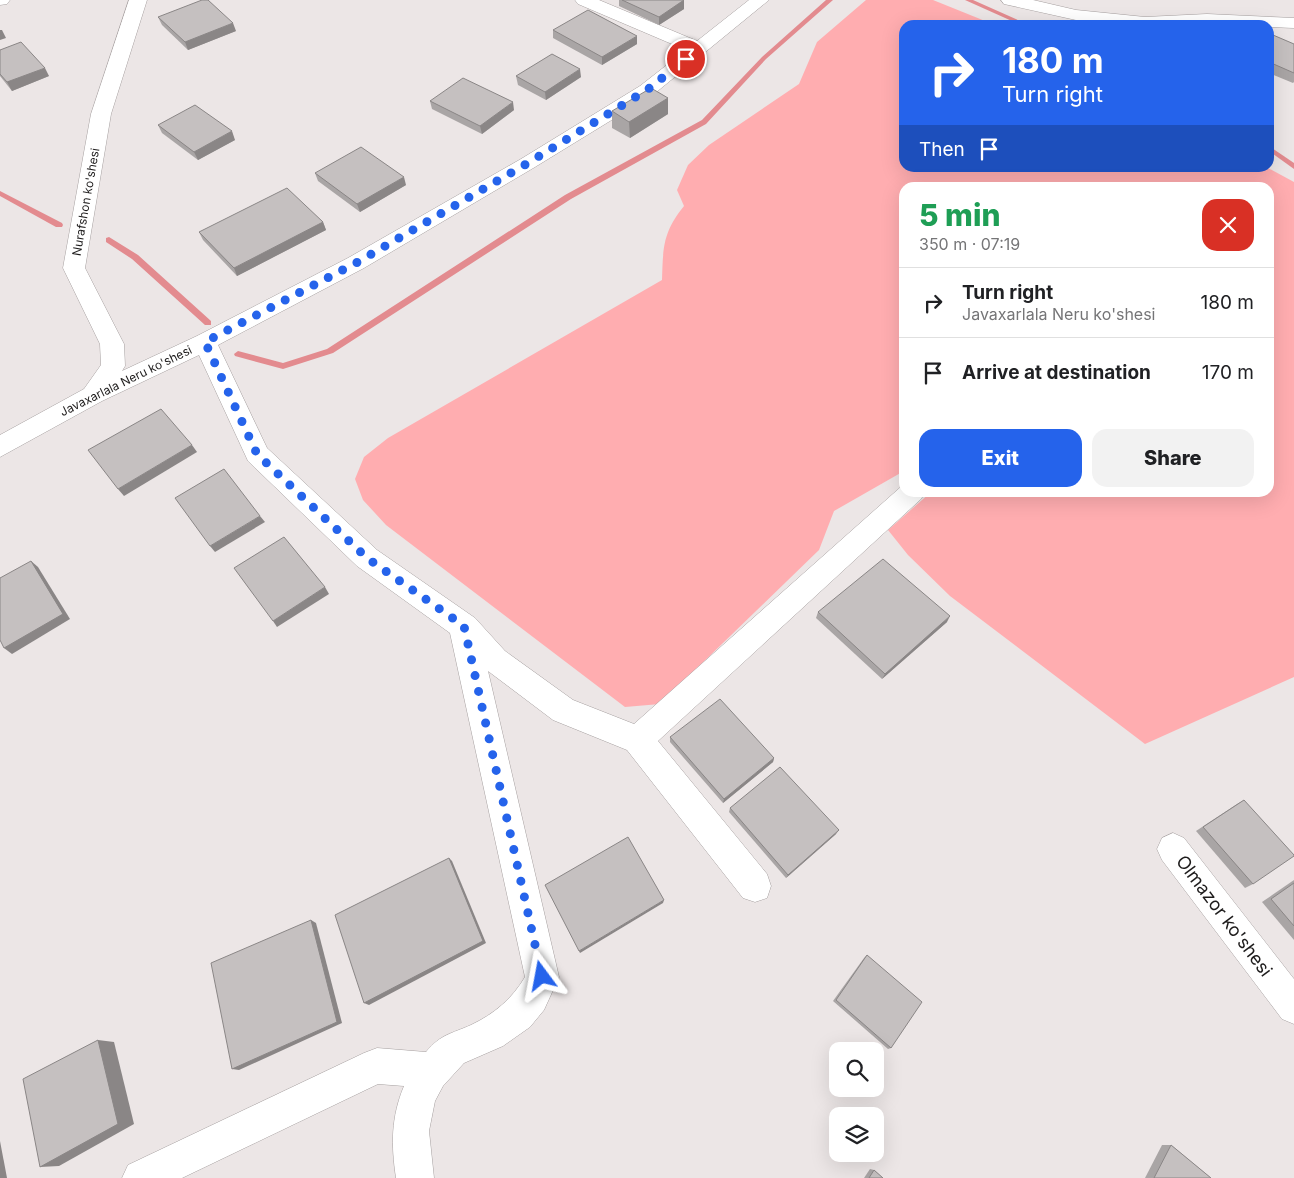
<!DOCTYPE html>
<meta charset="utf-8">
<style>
body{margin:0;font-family:Inter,sans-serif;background:#f2f2f2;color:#202124;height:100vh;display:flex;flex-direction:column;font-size:19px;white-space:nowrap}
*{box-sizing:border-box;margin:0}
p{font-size:16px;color:#757577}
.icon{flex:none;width:28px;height:28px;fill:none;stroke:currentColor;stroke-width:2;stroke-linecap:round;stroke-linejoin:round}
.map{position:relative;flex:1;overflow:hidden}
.panel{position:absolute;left:899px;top:182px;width:375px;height:315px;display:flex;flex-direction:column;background:#fff;border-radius:15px;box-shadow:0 5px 20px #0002}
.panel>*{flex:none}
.banner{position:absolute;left:899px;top:20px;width:375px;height:152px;border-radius:15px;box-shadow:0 5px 20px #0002;background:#2563eb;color:#fff;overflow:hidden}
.fabs{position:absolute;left:829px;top:1042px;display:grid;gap:10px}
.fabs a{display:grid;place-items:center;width:55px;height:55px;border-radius:10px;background:#fff;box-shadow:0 5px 20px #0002;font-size:25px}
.pin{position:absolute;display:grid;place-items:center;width:42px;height:42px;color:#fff;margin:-21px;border:2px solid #fff;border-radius:50%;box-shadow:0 1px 5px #0007}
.me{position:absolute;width:55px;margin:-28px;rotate:347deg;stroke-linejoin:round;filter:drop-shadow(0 0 4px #0008)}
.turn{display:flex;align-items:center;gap:18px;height:105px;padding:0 20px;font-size:22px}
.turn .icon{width:65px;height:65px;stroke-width:2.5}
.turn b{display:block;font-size:35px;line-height:42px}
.then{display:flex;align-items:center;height:48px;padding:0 20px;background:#0003;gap:10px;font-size:19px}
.round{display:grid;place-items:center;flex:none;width:52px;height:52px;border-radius:15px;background:#f2f2f2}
.summary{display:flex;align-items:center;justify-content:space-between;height:85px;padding:0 20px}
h1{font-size:30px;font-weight:800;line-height:38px;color:#1e9e55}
.primary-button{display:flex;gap:10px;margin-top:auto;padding:10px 20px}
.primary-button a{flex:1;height:58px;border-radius:15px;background:#2563eb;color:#fff;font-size:20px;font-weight:800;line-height:58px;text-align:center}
.primary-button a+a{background:#f2f2f2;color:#202124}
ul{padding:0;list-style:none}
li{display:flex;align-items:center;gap:15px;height:70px;padding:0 20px;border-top:1px solid #e0e0e0}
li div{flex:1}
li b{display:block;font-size:19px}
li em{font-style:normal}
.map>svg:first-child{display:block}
.green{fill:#ffadb0}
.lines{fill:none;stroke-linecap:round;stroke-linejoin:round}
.stream{fill:#e38b8f;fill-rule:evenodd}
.minor-casing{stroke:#a6a0a0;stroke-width:1}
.minor{fill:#fff;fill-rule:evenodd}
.wall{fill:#a9a5a5}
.shaded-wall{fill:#8a8686}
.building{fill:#c5c0c0;stroke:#8a8686}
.route{stroke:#2563eb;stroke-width:9;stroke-dasharray:0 16.2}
.labels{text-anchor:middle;stroke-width:4.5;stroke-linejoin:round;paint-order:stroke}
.far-street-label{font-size:12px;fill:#1e1c1c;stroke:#fff}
.near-street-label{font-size:18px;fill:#1e1c1c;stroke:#fff}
</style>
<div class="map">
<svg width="1294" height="1178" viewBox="0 0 1294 1178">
<rect width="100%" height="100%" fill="#ece6e6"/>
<path class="green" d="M866,0H933L995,25H904V168H1268L1294,182V677L1145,744L950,596L908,555L888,530L930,493L1269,492V188H904V471L834,511L819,550L660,704L625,707L386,525L363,500L355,479L364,457L388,438L662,280C663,247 663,232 684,206L677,190L688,165L709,145L799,84L817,42Z"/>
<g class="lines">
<g class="stream">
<polygon points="826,0 833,0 766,59 706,124 571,199 333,353 283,369 235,356 234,354 238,351 283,363 327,349 565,195 702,120 762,57"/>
<polygon points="965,0 973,0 1029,25 1021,25"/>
<polygon points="1269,146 1294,163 1294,169 1269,151"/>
<polygon points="0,191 62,223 63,225 62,227 56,227 0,196"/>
<polygon points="109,237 138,255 211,321 211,325 205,325 132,259 106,242 106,238"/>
</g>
<g class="minor-casing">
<g id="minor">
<polygon points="0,0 10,0 7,4 0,5"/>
<path d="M129,0H147L111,114L85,268L124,344L125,366L122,371L197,336L348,258L521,159L640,86L686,50L578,4L575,0H599L697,41L749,0H769L654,94L535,167L364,268L218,345L267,448L377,550L475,618L505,651L573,700L634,724L903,485L904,492H925L921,499L658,741L767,874L771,886L767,898L755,902L743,898L627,750L553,720L488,671L559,977L544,1010L530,1027L503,1046L464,1063L443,1086L435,1101L429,1131L434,1178H396C391,1145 391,1117 404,1086L378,1084L182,1178H122L128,1165L364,1053L377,1048L426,1052C441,1034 451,1034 471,1025C494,1014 512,999 525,977L450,633L357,566L248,461L199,355L102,401L0,457V435L84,389L101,365L100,344L63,268L91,114Z"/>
<polygon points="1001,0 1033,0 1076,10 1145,17 1207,14 1294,18 1294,28 1269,27 1269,25 1123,25 1076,20 1004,4"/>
<polygon points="1173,833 1184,838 1294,979 1294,1024 1282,1019 1162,860 1157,849 1162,838"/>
</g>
</g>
<use href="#minor" class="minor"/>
</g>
<g class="wall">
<polygon points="619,0 684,0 684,9 659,25 619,6"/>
<polygon points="158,17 236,31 188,50 162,25"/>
<polygon points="553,30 637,44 602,65 553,38"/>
<polygon points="1269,38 1294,44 1294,82 1293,83 1269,73"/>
<polygon points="0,50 49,76 12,91 0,76"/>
<polygon points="516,76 581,77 546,100 518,85"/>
<polygon points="668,98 668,114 630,138 612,128 612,111"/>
<polygon points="430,101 514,110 482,134 432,109"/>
<polygon points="158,125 235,140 198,160 162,133"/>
<polygon points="315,173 406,185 360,212 318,181"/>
<polygon points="323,222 326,230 237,276 203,240 199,232"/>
<polygon points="818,612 947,622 882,679 816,618"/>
<polygon points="670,737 774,758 773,762 723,803 670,742"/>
<polygon points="1244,800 1253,884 1245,888 1196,831 1237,804"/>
<polygon points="730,808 836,834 786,878 729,812"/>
<polygon points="1294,880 1294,940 1262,902"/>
<polygon points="867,955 891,1048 888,1049 833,1001 864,958"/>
<polygon points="1162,1145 1171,1145 1211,1178 1145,1178"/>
<polygon points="870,1169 874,1170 883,1178 864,1178"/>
</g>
<g class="shaded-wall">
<polygon points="684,0 684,9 659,25 659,17"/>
<polygon points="233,23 236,31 188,50 185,42"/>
<polygon points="0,30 2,30 6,38 0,40"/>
<polygon points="637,36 637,44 602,65 602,57"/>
<polygon points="45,68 49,76 12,91 7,82"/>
<polygon points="580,69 581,77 546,100 545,92"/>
<polygon points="668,98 668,114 630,138 629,122"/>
<polygon points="513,102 514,110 482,134 480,126"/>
<polygon points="232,131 235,140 198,160 194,152"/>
<polygon points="404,177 406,185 360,212 357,204"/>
<polygon points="323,222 326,230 237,276 234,268"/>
<polygon points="192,445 197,452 124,496 118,489"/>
<polygon points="260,516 265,522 215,552 210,546"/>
<polygon points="31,561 38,567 70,619 12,654 4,648"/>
<polygon points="325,587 329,594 277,627 273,621"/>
<polygon points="950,616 947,622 882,679 885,674"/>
<polygon points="774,758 773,762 723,803 724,799"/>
<polygon points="839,830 836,834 786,878 788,875"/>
<polygon points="449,858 452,861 486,943 369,1005 364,1003"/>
<polygon points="664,900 663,903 580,953 579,951"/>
<polygon points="311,920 316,923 342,1023 239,1070 232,1069"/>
<polygon points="98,1040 114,1042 134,1124 59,1166 40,1167"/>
<polygon points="0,1141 7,1178 0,1178"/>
</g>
<g class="building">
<polygon points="202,0 208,0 233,23 185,42 158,17"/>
<polygon points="622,0 684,0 659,17"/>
<polygon points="588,10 637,36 602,57 553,30"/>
<polygon points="1273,35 1294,44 1294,73 1269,62 1269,38"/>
<polygon points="21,42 45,68 7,82 0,74 0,50"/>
<polygon points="552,54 580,69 545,92 516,76"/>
<polygon points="463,78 513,102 480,126 430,101"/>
<polygon points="651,88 668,98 629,122 612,111"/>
<polygon points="195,105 232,131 194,152 158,125"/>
<polygon points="361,147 404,177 357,204 315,173"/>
<polygon points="287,188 323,222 234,268 199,232"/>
<polygon points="161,409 192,445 118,489 88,450"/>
<polygon points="224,469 260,516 210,546 175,498"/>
<polygon points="284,537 325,587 273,621 234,568"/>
<polygon points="883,559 950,616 885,674 818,612"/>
<polygon points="31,561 63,614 4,648 0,640 0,578"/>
<polygon points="720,699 774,758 724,799 670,737"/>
<polygon points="780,767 839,830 788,875 730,808"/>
<polygon points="1244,800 1294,855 1294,856 1253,884 1203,827"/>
<polygon points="628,837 664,900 579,951 545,885"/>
<polygon points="449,858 483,941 364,1003 335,915"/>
<polygon points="1294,883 1294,926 1271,899"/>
<polygon points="311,920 337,1022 232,1069 211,963"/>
<polygon points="867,955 922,1002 891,1048 836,1000"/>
<polygon points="98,1040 118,1124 40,1167 23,1079"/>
<polygon points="1171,1145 1211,1178 1154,1178"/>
<polygon points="874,1170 883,1178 869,1178"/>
</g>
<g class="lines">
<polyline class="route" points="542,976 464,626 367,558 257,454 205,342 356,263 528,163 647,90 686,59"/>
</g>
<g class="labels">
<g class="far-street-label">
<text transform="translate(86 202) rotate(-80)" y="4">Nurafshon ko'shesi</text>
<text transform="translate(126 381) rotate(-26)" y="4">Javaxarlala Neru ko'shesi</text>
</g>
<g class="near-street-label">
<text transform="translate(1224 916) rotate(53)" y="6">Olmazor ko'shesi</text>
</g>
</g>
</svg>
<div class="fabs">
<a><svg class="icon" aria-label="search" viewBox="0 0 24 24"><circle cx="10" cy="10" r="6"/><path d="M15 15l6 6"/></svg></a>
<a><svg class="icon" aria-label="layers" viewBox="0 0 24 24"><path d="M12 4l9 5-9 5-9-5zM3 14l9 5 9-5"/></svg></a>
</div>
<div class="pin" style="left:686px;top:59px;background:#d93025"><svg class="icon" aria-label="arrive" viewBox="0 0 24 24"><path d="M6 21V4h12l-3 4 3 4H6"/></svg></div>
<svg class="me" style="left:542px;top:976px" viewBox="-20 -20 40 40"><path d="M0-17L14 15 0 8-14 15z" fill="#2563eb" stroke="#fff" stroke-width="4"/></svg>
<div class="banner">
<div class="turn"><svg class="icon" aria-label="right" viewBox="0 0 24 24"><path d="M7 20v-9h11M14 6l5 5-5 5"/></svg><div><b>180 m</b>Turn right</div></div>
<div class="then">Then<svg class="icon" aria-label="arrive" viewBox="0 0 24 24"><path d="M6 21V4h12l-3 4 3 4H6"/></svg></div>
</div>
<section class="panel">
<div class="summary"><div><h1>5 min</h1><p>350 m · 07:19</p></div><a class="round" style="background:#d93025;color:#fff"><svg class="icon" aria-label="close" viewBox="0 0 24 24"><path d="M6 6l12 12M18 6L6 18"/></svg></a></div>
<ul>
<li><svg class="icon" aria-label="right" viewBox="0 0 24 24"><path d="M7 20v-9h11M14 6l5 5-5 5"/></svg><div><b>Turn right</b><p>Javaxarlala Neru ko'shesi</p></div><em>180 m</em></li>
<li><svg class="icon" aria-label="arrive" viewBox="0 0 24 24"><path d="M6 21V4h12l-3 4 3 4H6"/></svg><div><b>Arrive at destination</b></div><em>170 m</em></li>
</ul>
<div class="primary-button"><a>Exit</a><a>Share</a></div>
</section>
</div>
